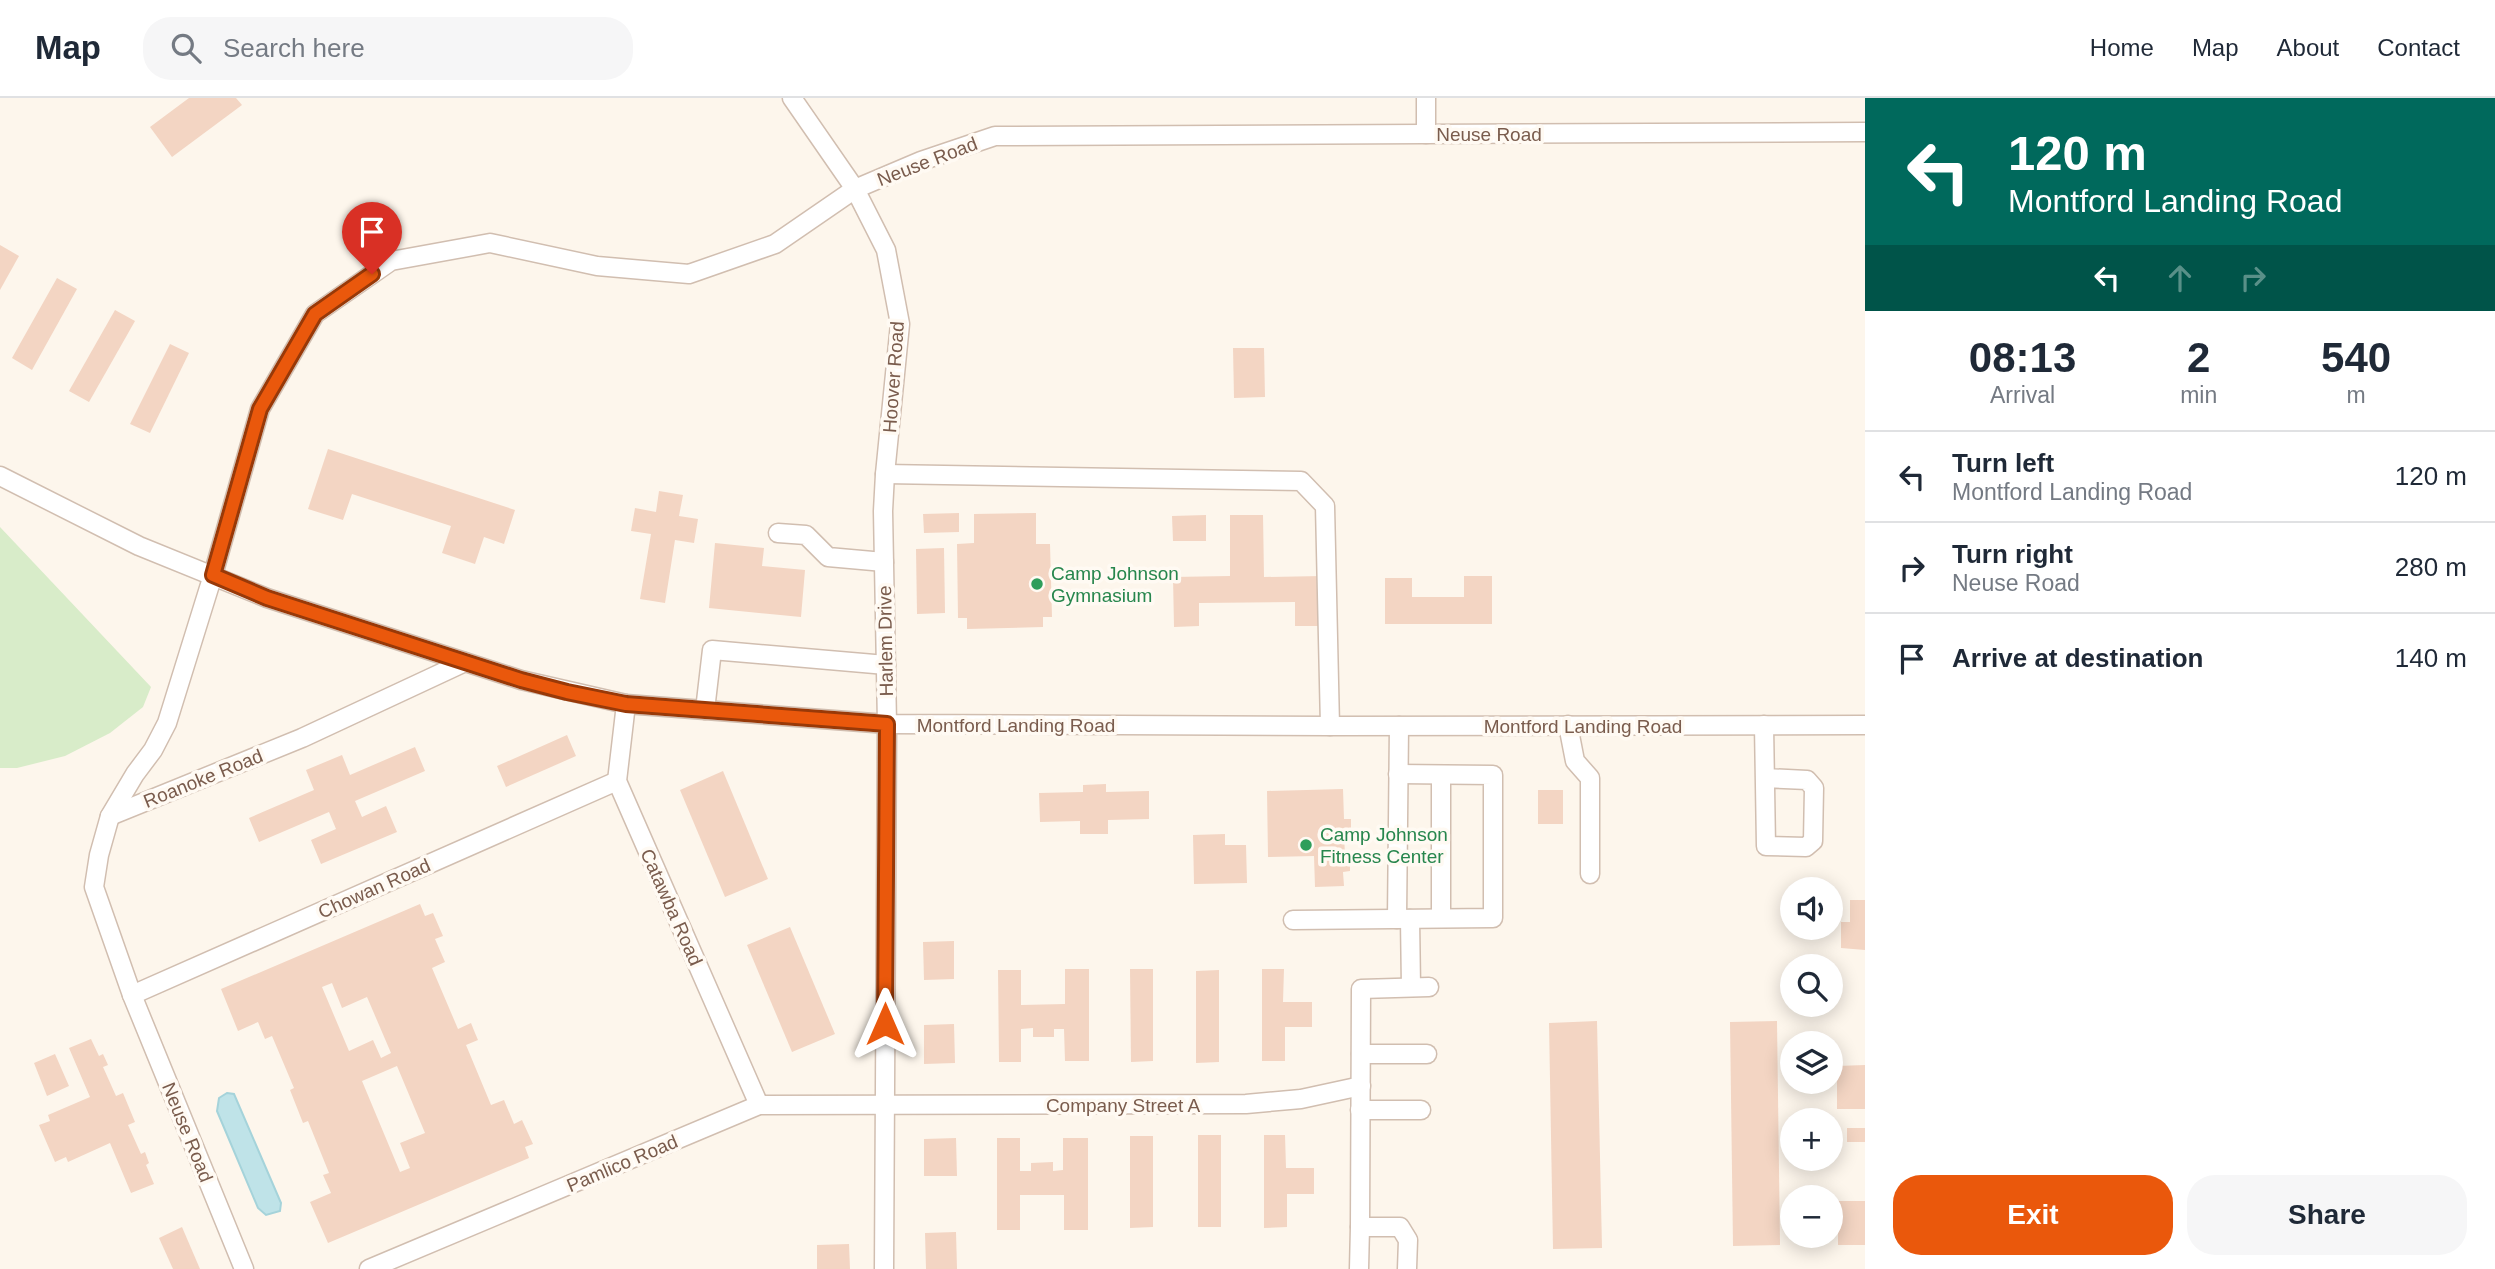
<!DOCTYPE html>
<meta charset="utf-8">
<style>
body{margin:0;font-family:Helvetica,sans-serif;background:#f6f6f7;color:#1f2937;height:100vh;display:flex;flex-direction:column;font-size:26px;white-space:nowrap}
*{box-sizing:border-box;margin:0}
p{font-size:23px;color:#747a83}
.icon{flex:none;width:38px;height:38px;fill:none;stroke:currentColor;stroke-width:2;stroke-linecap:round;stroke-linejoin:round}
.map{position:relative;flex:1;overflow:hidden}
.drawer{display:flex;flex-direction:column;background:#fff;width:630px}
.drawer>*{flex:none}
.hud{background:#00695c;color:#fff;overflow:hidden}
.buttons{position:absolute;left:1780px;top:779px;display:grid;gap:14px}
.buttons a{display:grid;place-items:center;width:63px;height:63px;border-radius:50%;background:#fff;box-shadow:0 4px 18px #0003;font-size:35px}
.pin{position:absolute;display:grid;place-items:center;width:60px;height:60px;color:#fff;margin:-72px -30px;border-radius:50% 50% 50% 0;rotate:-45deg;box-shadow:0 0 7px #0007}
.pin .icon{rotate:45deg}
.me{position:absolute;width:77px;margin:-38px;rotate:0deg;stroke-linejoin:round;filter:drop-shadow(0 0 5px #0008)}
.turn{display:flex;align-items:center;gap:24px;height:147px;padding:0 28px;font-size:32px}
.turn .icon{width:91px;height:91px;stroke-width:2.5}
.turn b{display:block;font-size:49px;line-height:60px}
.lanes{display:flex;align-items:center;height:66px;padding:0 28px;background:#0003;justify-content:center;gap:35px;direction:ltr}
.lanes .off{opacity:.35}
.eta{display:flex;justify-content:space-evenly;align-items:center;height:119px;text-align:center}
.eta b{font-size:42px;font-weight:700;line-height:49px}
.primary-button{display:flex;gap:14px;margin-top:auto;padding:14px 28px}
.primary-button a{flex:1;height:80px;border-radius:28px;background:#ea580c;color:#fff;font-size:28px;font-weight:700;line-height:80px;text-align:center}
.primary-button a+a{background:#f6f6f7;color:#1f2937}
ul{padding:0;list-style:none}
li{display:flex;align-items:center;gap:21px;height:91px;padding:0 28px;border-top:2px solid #e0e1e3}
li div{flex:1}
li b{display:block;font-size:26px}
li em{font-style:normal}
header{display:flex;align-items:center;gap:42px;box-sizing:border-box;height:98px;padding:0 35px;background:#fff;border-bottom:2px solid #e0e1e3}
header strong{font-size:33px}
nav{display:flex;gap:38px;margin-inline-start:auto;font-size:24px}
.search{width:490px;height:63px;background:#f6f6f7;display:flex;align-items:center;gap:18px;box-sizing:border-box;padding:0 24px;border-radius:28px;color:#747a83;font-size:26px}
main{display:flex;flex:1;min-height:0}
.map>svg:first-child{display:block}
.green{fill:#d8ecc9}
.water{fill:#bfe3e8;stroke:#a5d3da;stroke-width:2}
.building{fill:#f3d5c3;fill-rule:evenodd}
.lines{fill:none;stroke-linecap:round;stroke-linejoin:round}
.minor-casing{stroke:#d1beb0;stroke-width:21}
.minor{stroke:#fff;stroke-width:18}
.route-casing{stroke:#983908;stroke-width:18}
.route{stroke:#ea580c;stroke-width:12}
.leisure-dot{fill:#2e9e5b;stroke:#fffaf3;stroke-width:2.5}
.labels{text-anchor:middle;stroke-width:7;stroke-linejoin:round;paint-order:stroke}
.street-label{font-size:19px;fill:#7a5c4d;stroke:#fffaf3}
.leisure-label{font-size:19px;fill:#27864d;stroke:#fffaf3;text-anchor:start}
</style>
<header>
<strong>Map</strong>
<div class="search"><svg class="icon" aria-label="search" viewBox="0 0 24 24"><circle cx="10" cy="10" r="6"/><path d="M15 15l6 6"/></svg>Search here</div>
<nav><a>Home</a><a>Map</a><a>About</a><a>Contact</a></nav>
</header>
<main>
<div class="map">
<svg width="1865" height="1171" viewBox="0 0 1865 1171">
<rect width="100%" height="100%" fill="#fdf6ec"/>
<polygon class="green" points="0,429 151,589 143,609 110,635 65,658 17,670 0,670"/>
<polygon class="water" points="227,995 234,996 281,1105 280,1113 266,1117 258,1110 217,1013 219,1000"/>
<g class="building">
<polygon points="189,0 236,0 242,7 172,59 150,29"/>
<polygon points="0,147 19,158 0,192"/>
<polygon points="57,180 77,191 32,272 12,260"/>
<polygon points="115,212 135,223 89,304 69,293"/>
<polygon points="170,246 189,255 150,335 130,326"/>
<polygon points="1233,250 1264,250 1265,299 1234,300"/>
<polygon points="328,351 515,412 504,446 484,439 475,466 442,455 451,428 352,396 343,422 308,411"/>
<polygon points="659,393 683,397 679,418 698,421 694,445 675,442 665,505 640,501 651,436 631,433 635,410 656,414"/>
<polygon points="959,415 959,434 924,435 923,416"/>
<polygon points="1036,415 1036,446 1050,446 1052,519 1043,519 1043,529 967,531 967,520 958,520 957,446 974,445 974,416"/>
<polygon points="1206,417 1206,443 1173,443 1172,418"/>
<polygon points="1230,417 1263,417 1264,479 1322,478 1322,528 1295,528 1295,504 1199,505 1199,528 1174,529 1173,479 1230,478"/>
<polygon points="715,445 764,450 762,468 805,472 801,519 709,510"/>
<polygon points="944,450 945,515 917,516 916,451"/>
<polygon points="1464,478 1492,478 1492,526 1385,526 1385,480 1412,480 1412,499 1464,499"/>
<polygon points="567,637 576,658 506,689 497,668"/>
<polygon points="415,649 425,673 355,703 362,719 386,708 397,734 321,766 311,742 336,731 329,714 259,744 249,720 314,692 306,672 342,657 350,677"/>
<polygon points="723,673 768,781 725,799 680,692"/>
<polygon points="1106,686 1106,694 1149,693 1149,721 1108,722 1108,736 1080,736 1080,723 1040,724 1039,695 1083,694 1083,687"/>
<polygon points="1343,691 1344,721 1351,721 1351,737 1344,737 1345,757 1350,757 1350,773 1343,774 1344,788 1315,789 1314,758 1268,759 1267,693"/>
<rect x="1538" y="692" width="25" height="34"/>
<polygon points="1225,736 1225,747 1246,747 1247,785 1194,786 1193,737"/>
<polygon points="1850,802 1865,802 1865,852 1841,850 1841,824 1850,824"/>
<path d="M420,806L425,818L433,815L443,838L435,841L445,864L432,870L458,931L471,925L475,935L478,942L466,947L491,1007L504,1002L514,1026L522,1022L533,1046L525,1049L529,1060L328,1145L310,1104L331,1095L323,1077L329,1075L308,1023L303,1025L290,992L294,990L272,938L265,941L258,924L238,933L221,891ZM332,885L342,910L367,899L391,955L381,960L373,942L349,953L322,889ZM397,968L425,1035L400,1045L410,1070L400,1074L362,983Z"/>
<polygon points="790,829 835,936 792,954 747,847"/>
<polygon points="954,843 954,881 924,882 923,844"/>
<polygon points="1065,871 1089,871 1089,963 1065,963 1064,931 1054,931 1054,939 1033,939 1033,930 1021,931 1021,964 999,964 998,872 1021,872 1021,907 1065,906"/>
<polygon points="1130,871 1153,871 1153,963 1131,964"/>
<polygon points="1262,871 1284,871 1283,904 1312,904 1312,929 1285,929 1285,963 1262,963"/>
<polygon points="1219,872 1219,964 1196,965 1196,873"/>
<polygon points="1597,923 1602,1150 1553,1151 1549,925"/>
<polygon points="1777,923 1780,1147 1733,1148 1730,924"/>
<polygon points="954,926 955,965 924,966 924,927"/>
<polygon points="91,941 99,958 103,956 108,967 103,969 116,998 123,995 135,1024 128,1027 141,1056 145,1054 149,1065 146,1067 154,1086 131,1095 110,1045 68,1064 66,1059 55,1064 39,1027 50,1023 48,1017 90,999 69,950"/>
<polygon points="55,956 69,988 47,998 34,965"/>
<polygon points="1865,967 1865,1011 1837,1011 1837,968"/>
<rect x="1847" y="1030" width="18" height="14"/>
<rect x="1198" y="1037" width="23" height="92"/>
<polygon points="1264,1037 1285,1037 1286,1070 1314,1070 1314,1096 1287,1096 1287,1129 1264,1130"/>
<polygon points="1130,1038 1153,1038 1153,1129 1130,1130"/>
<polygon points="956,1040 957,1078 924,1078 924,1041"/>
<polygon points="997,1040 1020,1040 1020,1073 1031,1073 1031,1065 1053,1064 1053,1073 1063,1072 1063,1040 1088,1040 1088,1132 1064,1132 1064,1097 1020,1097 1020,1132 997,1132"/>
<rect x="1838" y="1103" width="27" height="44"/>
<polygon points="182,1129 200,1171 173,1171 159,1140"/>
<polygon points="956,1134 957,1171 926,1171 925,1135"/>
<polygon points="849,1146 850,1171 817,1171 817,1147"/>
</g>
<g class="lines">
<g class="minor-casing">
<g id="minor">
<polyline points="792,0 855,91 886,152 900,226 885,376 883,413 887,626 884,1171"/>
<polyline points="1426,36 1426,0"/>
<polyline points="885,376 1301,383 1325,408 1330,628"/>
<polyline points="0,378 139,448 267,500 521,582 626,606 887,626 1330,628 1865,627"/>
<polyline points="778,435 806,437 828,459 884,464"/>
<polyline points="626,606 617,683 759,1007"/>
<polyline points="705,612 712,552 886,567"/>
<polyline points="1568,627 1575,663 1590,680 1590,776"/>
<polyline points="1764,627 1766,748 1806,749 1813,743 1814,690 1807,682 1765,680"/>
<polyline points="1441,677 1441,820"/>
<polyline points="110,718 302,640 465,564"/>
<polyline points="1397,821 1399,628"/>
<polyline points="1410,821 1411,889"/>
<polyline points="1293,822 1493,820 1493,677 1398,676"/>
<polyline points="132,897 617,683"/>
<polyline points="1361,956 1427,956"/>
<polyline points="1360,1012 1421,1012"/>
<polyline points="1360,1129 1361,891 1429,889"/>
<polyline points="244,1171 132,897 94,789 99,757 110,718 135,676 153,652 167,625 213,477 260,311 315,216 391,163 490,145 597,168 689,176 775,146 855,91 921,63 995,38 1865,34"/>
<polyline points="369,1171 759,1007 1246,1006 1301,1001 1361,988"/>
<polyline points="1359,1171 1360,1129 1400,1129 1408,1142 1407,1171"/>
</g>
</g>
<use href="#minor" class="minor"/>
</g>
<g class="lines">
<g class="route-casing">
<polyline id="route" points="372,176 315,216 260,311 213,477 267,500 521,582 567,594 626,606 887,626 885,926"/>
</g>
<use href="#route" class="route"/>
</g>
<g class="leisure-dot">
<circle cx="1037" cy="486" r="7"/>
<circle cx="1306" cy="747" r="7"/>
</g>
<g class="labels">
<g class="street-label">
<text x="1489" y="43">Neuse Road</text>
<text transform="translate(927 63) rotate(-21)" y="7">Neuse Road</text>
<text transform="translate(893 279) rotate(-86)" y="7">Hoover Road</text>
<text transform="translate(885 543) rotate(-91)" y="7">Harlem Drive</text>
<text x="1016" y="634">Montford Landing Road</text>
<text x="1583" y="635">Montford Landing Road</text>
<text transform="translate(203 680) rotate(-22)" y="7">Roanoke Road</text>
<text transform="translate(374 790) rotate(-24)" y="7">Chowan Road</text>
<text transform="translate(672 809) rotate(66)" y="7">Catawba Road</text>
<text x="1123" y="1014">Company Street A</text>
<text transform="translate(188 1034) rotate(68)" y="7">Neuse Road</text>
<text transform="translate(622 1065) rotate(-23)" y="7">Pamlico Road</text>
</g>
<g class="leisure-label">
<text x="1051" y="482">Camp Johnson<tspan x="1051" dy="22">Gymnasium</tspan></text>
<text x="1320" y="743">Camp Johnson<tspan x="1320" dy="22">Fitness Center</tspan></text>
</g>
</g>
</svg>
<div class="buttons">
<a><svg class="icon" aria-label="sound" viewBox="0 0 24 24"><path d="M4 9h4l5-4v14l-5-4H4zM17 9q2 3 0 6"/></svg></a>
<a><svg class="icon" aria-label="search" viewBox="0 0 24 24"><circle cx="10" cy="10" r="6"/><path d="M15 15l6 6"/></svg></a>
<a><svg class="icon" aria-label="layers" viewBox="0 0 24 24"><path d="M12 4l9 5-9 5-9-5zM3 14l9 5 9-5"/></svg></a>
<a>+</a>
<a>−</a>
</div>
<div class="pin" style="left:372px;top:176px;background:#d93025"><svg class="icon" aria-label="arrive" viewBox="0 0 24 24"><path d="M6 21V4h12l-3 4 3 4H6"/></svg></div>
<svg class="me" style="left:885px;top:926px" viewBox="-20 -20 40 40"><path d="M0-17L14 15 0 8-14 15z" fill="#ea580c" stroke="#fff" stroke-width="4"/></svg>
</div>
<section class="drawer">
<div class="hud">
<div class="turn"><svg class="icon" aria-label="left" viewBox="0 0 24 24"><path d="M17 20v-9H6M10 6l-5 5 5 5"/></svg><div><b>120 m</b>Montford Landing Road</div></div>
<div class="lanes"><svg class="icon" aria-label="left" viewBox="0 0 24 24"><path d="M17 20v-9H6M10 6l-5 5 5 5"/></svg><svg class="icon off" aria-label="ahead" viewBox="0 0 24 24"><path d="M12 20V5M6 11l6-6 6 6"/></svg><svg class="icon off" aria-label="right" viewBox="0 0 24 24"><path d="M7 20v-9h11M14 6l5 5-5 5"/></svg></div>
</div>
<div class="eta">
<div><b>08:13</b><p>Arrival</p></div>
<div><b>2</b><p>min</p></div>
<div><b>540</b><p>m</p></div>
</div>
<ul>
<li><svg class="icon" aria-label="left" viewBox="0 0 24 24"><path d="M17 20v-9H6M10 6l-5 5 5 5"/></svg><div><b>Turn left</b><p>Montford Landing Road</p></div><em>120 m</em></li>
<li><svg class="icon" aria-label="right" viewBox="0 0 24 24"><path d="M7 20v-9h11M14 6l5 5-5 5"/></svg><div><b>Turn right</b><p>Neuse Road</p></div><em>280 m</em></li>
<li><svg class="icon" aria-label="arrive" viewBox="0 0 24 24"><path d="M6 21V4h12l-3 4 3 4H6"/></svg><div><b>Arrive at destination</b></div><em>140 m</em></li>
</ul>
<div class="primary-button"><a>Exit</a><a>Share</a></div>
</section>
</main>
